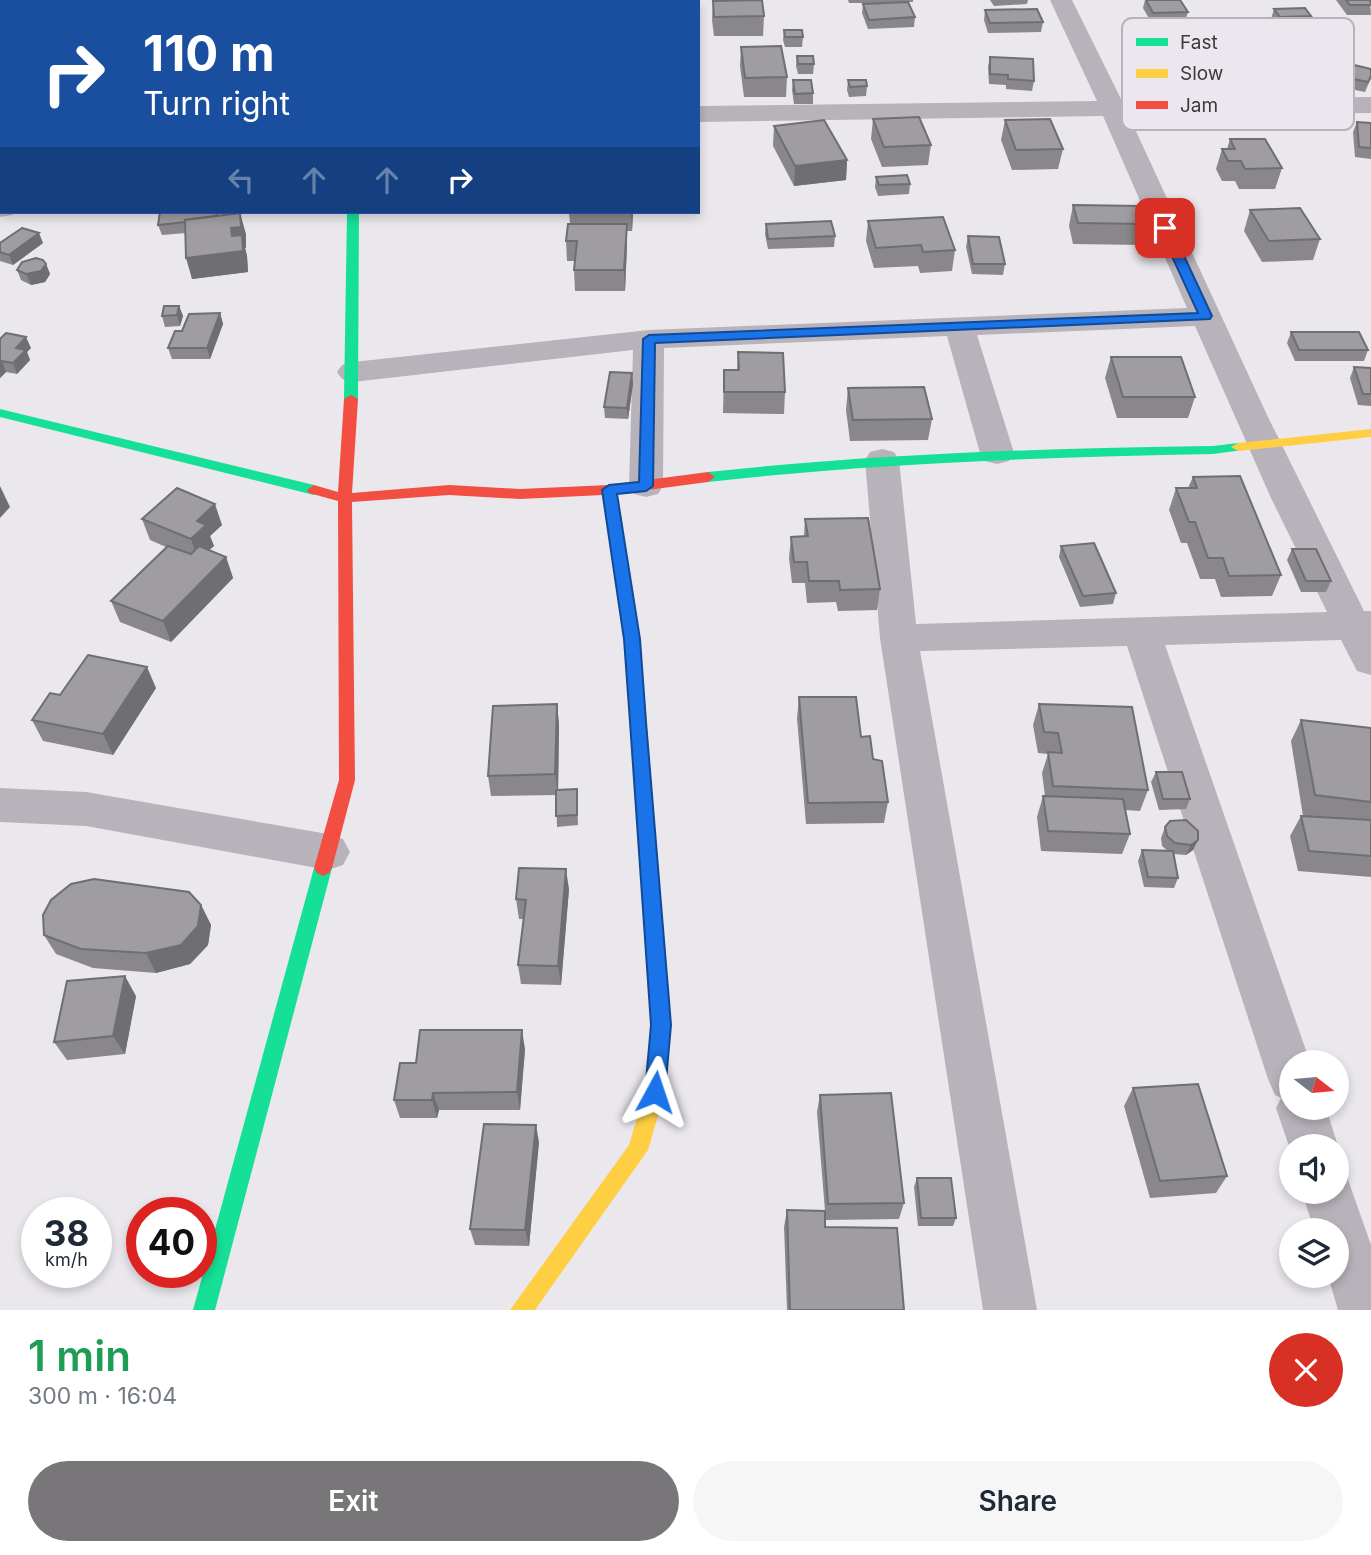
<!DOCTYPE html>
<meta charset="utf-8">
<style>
body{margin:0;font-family:Inter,sans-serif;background:#f6f6f7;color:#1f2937;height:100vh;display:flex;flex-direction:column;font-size:26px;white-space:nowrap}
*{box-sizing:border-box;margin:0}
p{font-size:23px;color:#747a83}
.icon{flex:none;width:38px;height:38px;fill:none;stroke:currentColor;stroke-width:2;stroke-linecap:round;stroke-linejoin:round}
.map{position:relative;height:1310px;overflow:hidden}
.sheet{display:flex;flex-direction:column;background:#fff;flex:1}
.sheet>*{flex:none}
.banner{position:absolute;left:0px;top:0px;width:700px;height:214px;box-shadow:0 4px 10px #0003;background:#1a4fa0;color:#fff;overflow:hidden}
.needle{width:46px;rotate:106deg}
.controls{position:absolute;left:1279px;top:1050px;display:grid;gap:14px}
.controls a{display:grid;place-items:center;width:70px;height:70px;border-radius:50%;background:#fff;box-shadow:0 4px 10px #0003;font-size:35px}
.speed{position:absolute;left:21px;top:1197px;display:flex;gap:14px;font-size:35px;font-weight:700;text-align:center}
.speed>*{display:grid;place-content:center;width:91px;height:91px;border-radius:50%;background:#fff;box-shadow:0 4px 10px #0003;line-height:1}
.speed small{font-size:18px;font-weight:400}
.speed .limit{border:10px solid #d22;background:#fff;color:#111}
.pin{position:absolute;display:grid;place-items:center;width:60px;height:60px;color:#fff;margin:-30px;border-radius:14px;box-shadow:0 4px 10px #0006}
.me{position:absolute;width:77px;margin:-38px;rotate:5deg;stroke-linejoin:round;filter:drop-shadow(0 0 5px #0008)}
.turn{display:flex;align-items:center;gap:24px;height:147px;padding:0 28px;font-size:32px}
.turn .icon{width:91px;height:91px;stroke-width:2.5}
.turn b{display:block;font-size:49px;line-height:60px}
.lanes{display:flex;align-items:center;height:66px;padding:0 28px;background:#0003;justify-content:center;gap:35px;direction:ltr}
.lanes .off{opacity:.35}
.round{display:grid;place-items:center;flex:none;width:74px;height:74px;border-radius:37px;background:#f6f6f7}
.headline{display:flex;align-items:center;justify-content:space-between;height:119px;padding:0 28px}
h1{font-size:42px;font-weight:600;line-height:52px;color:#1e9e55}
.button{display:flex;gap:14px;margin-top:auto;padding:14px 28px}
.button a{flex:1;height:80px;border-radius:42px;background:#79767a;color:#fff;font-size:28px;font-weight:600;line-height:80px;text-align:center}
.button a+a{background:#f6f6f7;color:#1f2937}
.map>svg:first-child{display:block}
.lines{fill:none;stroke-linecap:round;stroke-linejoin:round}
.street{fill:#b8b2bb;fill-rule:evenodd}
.fast{fill:#16e098;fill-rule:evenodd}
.slow{fill:#ffcf43;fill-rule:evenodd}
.jam{fill:#f24e42;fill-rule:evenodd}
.wall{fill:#89878a}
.shaded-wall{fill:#6f6e71}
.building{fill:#9f9da1;stroke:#6f6e71;stroke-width:2}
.route{fill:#1a73e8;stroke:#114b97;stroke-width:2}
.key{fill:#ece7ee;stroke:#b7b3b9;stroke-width:2}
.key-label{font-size:19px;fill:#3b393c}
</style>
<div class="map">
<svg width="1371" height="1310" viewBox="0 0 1371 1310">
<rect width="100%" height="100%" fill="#ebe8ed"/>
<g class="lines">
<g class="street">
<polygon points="538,0 560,0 537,2"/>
<polygon points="1050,0 1072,0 1122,101 1371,97 1371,113 1129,116 1267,415 1364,611 1371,611 1371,675 1357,671 1341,640 1165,645 1310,1062 1292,1062 1292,1108 1326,1108 1338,1146 1337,1149 1337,1146 1292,1146 1292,1155 1276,1108 1281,1098 1275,1095 1268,1079 1127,646 920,651 1037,1310 983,1310 880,638 865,460 870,452 882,449 894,452 899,460 916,624 1327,612 1271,498 1195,326 977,335 1014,453 1009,461 997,464 985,461 980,453 947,336 664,348 663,486 658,494 646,497 634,494 629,486 633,350 353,382 342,379 337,372 342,365 353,362 649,330 1187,308 1103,116 698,122 698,106 1097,101"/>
<polygon points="0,201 2,212 14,212 12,215 0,217"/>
<polygon points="0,788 86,792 328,834 343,839 350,852 343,865 328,870 86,826 0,822"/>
<polygon points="1337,1170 1346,1174 1371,1245 1371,1310 1338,1310 1328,1276 1337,1276 1337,1230 1314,1230 1302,1192 1337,1192"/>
</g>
<g class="fast">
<polygon points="347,212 359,212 358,399 351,403 344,399"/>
<polygon points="0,409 314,485 321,490 314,495 0,417"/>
<path d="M1238,443L1245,447L1243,450L1213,454C1044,457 876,463 708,482L701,477L708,472C876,454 1044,448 1213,446Z"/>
<polygon points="323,860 329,863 332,868 215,1310 193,1310 314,868 317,863"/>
</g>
<g class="slow">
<polygon points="1371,429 1371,437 1238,451 1231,447 1238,443"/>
<polygon points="657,961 664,963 666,969 671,1025 665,1092 648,1150 535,1310 510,1310 629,1145 645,1092 651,1025 648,969 650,963"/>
</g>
<g class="jam">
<rect x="342" y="0" width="10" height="2"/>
<polygon points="351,395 358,399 352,493 449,485 520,489 609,485 708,472 715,477 708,482 617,494 640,639 666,969 664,975 657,977 650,975 648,969 624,639 603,495 520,499 449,495 352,502 355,780 332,868 329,873 323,876 317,873 314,868 339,780 338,501 309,493 307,490 314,485 338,492 344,399"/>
</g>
</g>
<g class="wall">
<polygon points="0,0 44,0 40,2 2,2 2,14 0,14"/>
<polygon points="45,0 70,0 68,2 45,2"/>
<polygon points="848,0 913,0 913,2 908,2 915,17 914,27 868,29 862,13 863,4 885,3 849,3"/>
<polygon points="990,0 1028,0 1027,4 994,6"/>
<polygon points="1145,0 1180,0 1188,12 1185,21 1151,22 1143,8"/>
<polygon points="1336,0 1370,0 1371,15 1347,15"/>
<polygon points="713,1 764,16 763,36 714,36 712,20"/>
<polygon points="1274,9 1311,16 1308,26 1277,27 1271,19"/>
<polygon points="985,10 1043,22 1041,32 988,33 984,20"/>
<polygon points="784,30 803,37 802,47 785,47 783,40"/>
<polygon points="741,47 787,77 786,97 744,97 740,66"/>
<polygon points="1265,47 1324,59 1321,69 1327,77 1321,97 1279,98 1259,66"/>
<polygon points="1189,48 1212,55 1245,71 1239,91 1191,94 1177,77 1182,57 1187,57"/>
<polygon points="797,56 814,64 813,74 798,74 796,66"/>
<polygon points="990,57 1034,81 1032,91 1006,89 1006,85 989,84 988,67"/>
<polygon points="1339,76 1371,78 1365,92 1336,86"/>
<polygon points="793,80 813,93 813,104 794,104 792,90"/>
<polygon points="848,80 867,86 866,96 849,97 847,90"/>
<rect x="0" y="112" width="2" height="29"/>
<polygon points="873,119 931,145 928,165 882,167 871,139"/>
<polygon points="1005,120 1063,149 1058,169 1012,170 1001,140"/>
<polygon points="1357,122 1371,123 1371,159 1355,157 1353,132"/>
<polygon points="774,126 847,160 846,180 794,186 773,146"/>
<polygon points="1230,139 1282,168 1275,189 1239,189 1235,181 1222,181 1216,169 1222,149 1227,149"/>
<polygon points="876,177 910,184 909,194 878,196 875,187"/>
<polygon points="1073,205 1148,224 1143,245 1073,244 1069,226"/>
<polygon points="1250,210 1320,239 1313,260 1262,262 1244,231"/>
<polygon points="167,212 218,212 220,216 246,234 246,248 245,248 247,256 248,272 192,279 186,233 162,235 158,225"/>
<polygon points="569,212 633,212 632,231 627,231 627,245 625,291 575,291 574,270 574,261 567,261 566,241 570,224"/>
<polygon points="868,221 955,250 952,271 920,273 918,266 874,268 866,241"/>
<polygon points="766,224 835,236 834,247 768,249 765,234"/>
<polygon points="968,236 1005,264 1003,275 972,274 966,247"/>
<polygon points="0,243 43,243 13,265 0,261"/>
<polygon points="46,264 50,274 45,282 31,285 21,280 17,270"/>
<polygon points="179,306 183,316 180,326 165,327 162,316"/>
<polygon points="220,313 223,324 210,359 172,359 168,348 182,331"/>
<polygon points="1291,332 1368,350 1364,361 1295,361 1287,343"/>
<polygon points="0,339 31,348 27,352 30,360 17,374 6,372 0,378"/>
<polygon points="738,352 785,392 784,414 723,413 724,370 737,370"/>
<polygon points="1111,357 1195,397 1188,418 1117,418 1105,378"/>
<polygon points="1354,367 1371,368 1371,406 1358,405 1350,378"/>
<polygon points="632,373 633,384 628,419 605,418 604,407"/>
<polygon points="848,388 932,419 928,440 850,441 846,410"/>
<polygon points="1193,477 1281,575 1272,596 1221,597 1215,579 1200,579 1187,543 1181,543 1169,510 1176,488 1188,488"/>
<polygon points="142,519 222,525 210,536 214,546 209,550 226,557 233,578 171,642 120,622 111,601 166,547 150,540"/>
<polygon points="805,519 880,589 877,610 838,611 836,602 807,603 805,583 792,583 789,558 791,537 804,536"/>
<polygon points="1061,546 1116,593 1113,604 1080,607 1059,557"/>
<polygon points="1292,549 1331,581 1326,592 1301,592 1287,560"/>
<polygon points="156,688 113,755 43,741 32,720 60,695"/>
<polygon points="799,697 861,737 873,759 888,802 884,823 806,824 797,718"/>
<polygon points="557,704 559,725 558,790 577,789 578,825 557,827 556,795 491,796 488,776"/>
<polygon points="1039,704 1148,790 1140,811 1125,810 1130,834 1122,854 1041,851 1037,817 1043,796 1045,796 1042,773 1048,754 1038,753 1033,725"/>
<polygon points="1301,720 1371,728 1371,877 1298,871 1290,836 1301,816 1303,816 1291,741"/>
<polygon points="1156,772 1190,799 1186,809 1159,810 1151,782"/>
<polygon points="1165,827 1198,840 1193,850 1186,855 1173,854 1178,878 1174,888 1144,887 1138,861 1142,850 1168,851 1162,846 1161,838"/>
<polygon points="569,889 561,985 521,984 518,965 523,919 519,919 516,899"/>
<polygon points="201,905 211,925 208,945 190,964 156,973 93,968 56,954 44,935"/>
<polygon points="136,996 125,1054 67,1060 54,1042"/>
<polygon points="525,1049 520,1110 439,1110 437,1118 400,1118 394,1100 416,1063"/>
<polygon points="1133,1088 1227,1176 1216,1193 1150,1198 1124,1106"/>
<polygon points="820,1095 904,1203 899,1219 825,1220 825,1227 904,1310 787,1310 784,1227 787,1210 825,1211 817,1112"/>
<polygon points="539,1142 529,1246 475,1245 470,1229"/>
<polygon points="917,1178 956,1218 953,1226 918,1226 914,1187"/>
</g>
<g class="shaded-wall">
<polygon points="7,0 44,0 40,2 8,2"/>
<polygon points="55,0 70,0 68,2 56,2"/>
<polygon points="847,160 846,180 794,186 795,166"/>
<polygon points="631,212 633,212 632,231"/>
<polygon points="240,213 246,234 246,248 245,248 247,256 248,272 192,279 186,258 232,236 231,228"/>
<polygon points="627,224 627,245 625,291 624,270"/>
<polygon points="39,233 43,243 13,265 9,255"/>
<polygon points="46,264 50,274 45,282 31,285 26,274"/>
<polygon points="179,306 183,316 180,326 177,315"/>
<polygon points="220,313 223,324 210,359 207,348"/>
<polygon points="26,337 31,348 27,352 30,360 17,374 13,363 16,348"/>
<polygon points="2,361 6,372 0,378 0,363"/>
<polygon points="632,373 633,384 628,419 627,408"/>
<polygon points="0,486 10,507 0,518"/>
<polygon points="215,504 222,525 210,536 214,546 198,560 191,539 197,521"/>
<polygon points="226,557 233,578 171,642 163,621"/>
<polygon points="147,667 156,688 113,755 103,734"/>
<polygon points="557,704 559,725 558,795 555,774"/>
<polygon points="1198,840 1193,850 1186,855 1191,845"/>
<polygon points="566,869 569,889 561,985 558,966"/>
<polygon points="201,905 211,925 208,945 190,964 156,973 146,953"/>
<polygon points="125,976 136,996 125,1054 113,1036"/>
<polygon points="522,1030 525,1049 520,1110 517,1092"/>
<polygon points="433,1093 439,1110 437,1118 432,1100"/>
<polygon points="536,1125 539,1142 529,1246 525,1230"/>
</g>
<g class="building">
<polygon points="162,0 204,0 203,2 176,2"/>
<polygon points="213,0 222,0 231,1 211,2"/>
<polygon points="417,0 471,0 483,2 416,2"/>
<polygon points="762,0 764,16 714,17 713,1"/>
<polygon points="1146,0 1180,0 1188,12 1153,13"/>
<polygon points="1346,0 1370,0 1371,5 1350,5"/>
<polygon points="908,2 915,17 869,20 863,4"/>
<polygon points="1305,8 1311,16 1280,17 1274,9"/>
<polygon points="1037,9 1043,22 990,23 985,10"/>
<polygon points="784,30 802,30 803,37 785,37"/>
<polygon points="781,46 787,77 745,78 741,47"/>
<polygon points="797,56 813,56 814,64 798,64"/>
<polygon points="990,57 1033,59 1034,81 1008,79 1008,75 990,74"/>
<polygon points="1346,63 1371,69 1371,76 1368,82 1339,76"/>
<polygon points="793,80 811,80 813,93 795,94"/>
<polygon points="848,80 866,80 867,86 850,87"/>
<rect x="0" y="112" width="2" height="19"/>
<polygon points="919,117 931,145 884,147 873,119"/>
<polygon points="1050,119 1063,149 1016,150 1005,120"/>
<polygon points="824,120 847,160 795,166 774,126"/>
<polygon points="1357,122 1371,123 1371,148 1359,147"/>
<polygon points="1230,139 1265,139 1282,168 1245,169 1241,161 1228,161 1222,149 1235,149"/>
<polygon points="907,175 910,184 879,185 876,177"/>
<polygon points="1073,205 1142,206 1148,224 1078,223"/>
<polygon points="1300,208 1320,239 1269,241 1250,210"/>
<polygon points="160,212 217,212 216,216 185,220 186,222 158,225"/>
<polygon points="240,213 241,227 231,228 232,236 242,235 243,251 186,258 185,220"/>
<polygon points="943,217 955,250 923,252 921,245 876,248 868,221"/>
<polygon points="831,221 835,236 768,239 766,224"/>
<polygon points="568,224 627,224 624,270 574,270 577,241 566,241"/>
<polygon points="22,228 39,233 9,255 0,252 0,243"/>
<polygon points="968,236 999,237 1005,264 973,264"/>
<polygon points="36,258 43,260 46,264 41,271 26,274 17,270 22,262"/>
<polygon points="164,306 179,306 177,315 162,316"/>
<polygon points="220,313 207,348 168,348 175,331 182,331 189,314"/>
<polygon points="1291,332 1359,332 1368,350 1299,350"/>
<polygon points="6,333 26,337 16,348 26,350 13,363 2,361 0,363 0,339"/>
<polygon points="738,352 783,353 785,392 724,392 724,370 739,370"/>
<polygon points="1111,357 1181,357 1195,397 1123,397"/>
<polygon points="1354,367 1371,368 1371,394 1363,394"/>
<polygon points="610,372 632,373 627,408 604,407"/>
<polygon points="924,387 932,419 853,420 848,388"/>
<polygon points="1240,476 1281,575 1229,576 1223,558 1208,558 1195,522 1189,522 1176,488 1197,488 1193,477"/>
<polygon points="177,488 215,504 197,521 206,525 191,539 142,519"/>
<polygon points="868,518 880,589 840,590 839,581 809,581 807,562 794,562 791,537 808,536 805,519"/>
<polygon points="1094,543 1116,593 1083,596 1061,546"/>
<polygon points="168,546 191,554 199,546 226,557 163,621 111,601"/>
<polygon points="1292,549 1316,549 1331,581 1306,581"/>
<polygon points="88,655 147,667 103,734 32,720 50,693 60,695"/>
<polygon points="799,697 856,697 861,737 870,736 873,759 882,761 888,802 808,803"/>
<polygon points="557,704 555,774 488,776 493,706"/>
<polygon points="1039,704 1132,707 1148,790 1053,786 1048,752 1062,753 1058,733 1044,732"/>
<polygon points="1301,720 1371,728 1371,802 1315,795"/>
<polygon points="1156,772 1182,772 1190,799 1163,799"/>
<polygon points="577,789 577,815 556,816 556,790"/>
<polygon points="1043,796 1123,799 1130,834 1048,831"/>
<polygon points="1301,816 1371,820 1371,856 1309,851"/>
<polygon points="1186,820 1198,831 1198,840 1191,845 1175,843 1167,836 1165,827 1170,821"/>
<polygon points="1142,850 1173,851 1178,878 1148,877"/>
<polygon points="519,868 566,869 558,966 518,965 526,900 516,899"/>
<polygon points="94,879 189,892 201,905 198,926 181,945 146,953 81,949 44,935 43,915 51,900 71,884"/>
<polygon points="125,976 113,1036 54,1042 67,981"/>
<polygon points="420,1030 522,1030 517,1092 433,1093 432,1100 394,1100 400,1063 416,1063"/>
<polygon points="1198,1084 1227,1176 1160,1181 1133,1088"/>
<polygon points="891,1093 904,1203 828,1204 820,1095"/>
<polygon points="484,1124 536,1125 525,1230 470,1229"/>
<polygon points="917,1178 951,1178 956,1218 921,1218"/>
<polygon points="787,1210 825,1211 825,1227 897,1228 904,1310 790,1310"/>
</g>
<polygon class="route" points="1165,224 1171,228 1212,316 1210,319 655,343 653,486 646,491 617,494 640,639 646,722 671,1025 665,1092 662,1099 655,1102 648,1099 645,1092 651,1025 630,722 624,639 602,490 609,485 639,482 643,339 649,335 1198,313 1159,228"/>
<rect x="1122" y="18" width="232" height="112" rx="10" class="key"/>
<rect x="1136" y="38" width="32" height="8" fill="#16e098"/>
<rect x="1136" y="69" width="32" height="9" fill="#ffcf43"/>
<rect x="1136" y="101" width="32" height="8" fill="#f24e42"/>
<g class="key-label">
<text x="1180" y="49">Fast</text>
<text x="1180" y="80">Slow</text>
<text x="1180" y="112">Jam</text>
</g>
</svg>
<div class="controls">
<a><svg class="needle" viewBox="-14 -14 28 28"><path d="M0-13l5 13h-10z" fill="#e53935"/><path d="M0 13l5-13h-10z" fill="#747a83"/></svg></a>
<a><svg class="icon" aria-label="sound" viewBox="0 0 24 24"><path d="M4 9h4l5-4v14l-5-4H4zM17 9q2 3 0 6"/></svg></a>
<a><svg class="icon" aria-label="layers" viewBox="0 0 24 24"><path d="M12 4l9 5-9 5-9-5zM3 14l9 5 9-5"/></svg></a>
</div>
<div class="speed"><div>38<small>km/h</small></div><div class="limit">40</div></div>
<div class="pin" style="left:1165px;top:228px;background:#d93025"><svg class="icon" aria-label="arrive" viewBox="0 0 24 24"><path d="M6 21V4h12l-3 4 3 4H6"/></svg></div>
<svg class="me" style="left:655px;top:1092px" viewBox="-20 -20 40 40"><path d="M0-17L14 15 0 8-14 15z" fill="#1a73e8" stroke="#fff" stroke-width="4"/></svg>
<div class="banner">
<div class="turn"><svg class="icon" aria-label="right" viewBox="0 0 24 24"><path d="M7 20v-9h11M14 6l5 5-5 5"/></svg><div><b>110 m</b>Turn right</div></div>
<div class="lanes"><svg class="icon off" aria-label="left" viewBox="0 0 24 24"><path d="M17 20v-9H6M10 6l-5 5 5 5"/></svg><svg class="icon off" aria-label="ahead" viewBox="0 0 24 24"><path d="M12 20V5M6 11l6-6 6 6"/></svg><svg class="icon off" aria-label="ahead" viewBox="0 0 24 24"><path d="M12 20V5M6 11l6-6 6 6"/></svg><svg class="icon" aria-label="right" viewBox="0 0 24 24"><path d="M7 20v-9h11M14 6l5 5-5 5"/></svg></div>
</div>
</div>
<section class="sheet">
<div class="headline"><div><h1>1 min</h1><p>300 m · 16:04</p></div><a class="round" style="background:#d93025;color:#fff"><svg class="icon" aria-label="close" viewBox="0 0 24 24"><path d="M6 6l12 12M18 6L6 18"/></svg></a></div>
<div class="button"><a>Exit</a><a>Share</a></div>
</section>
